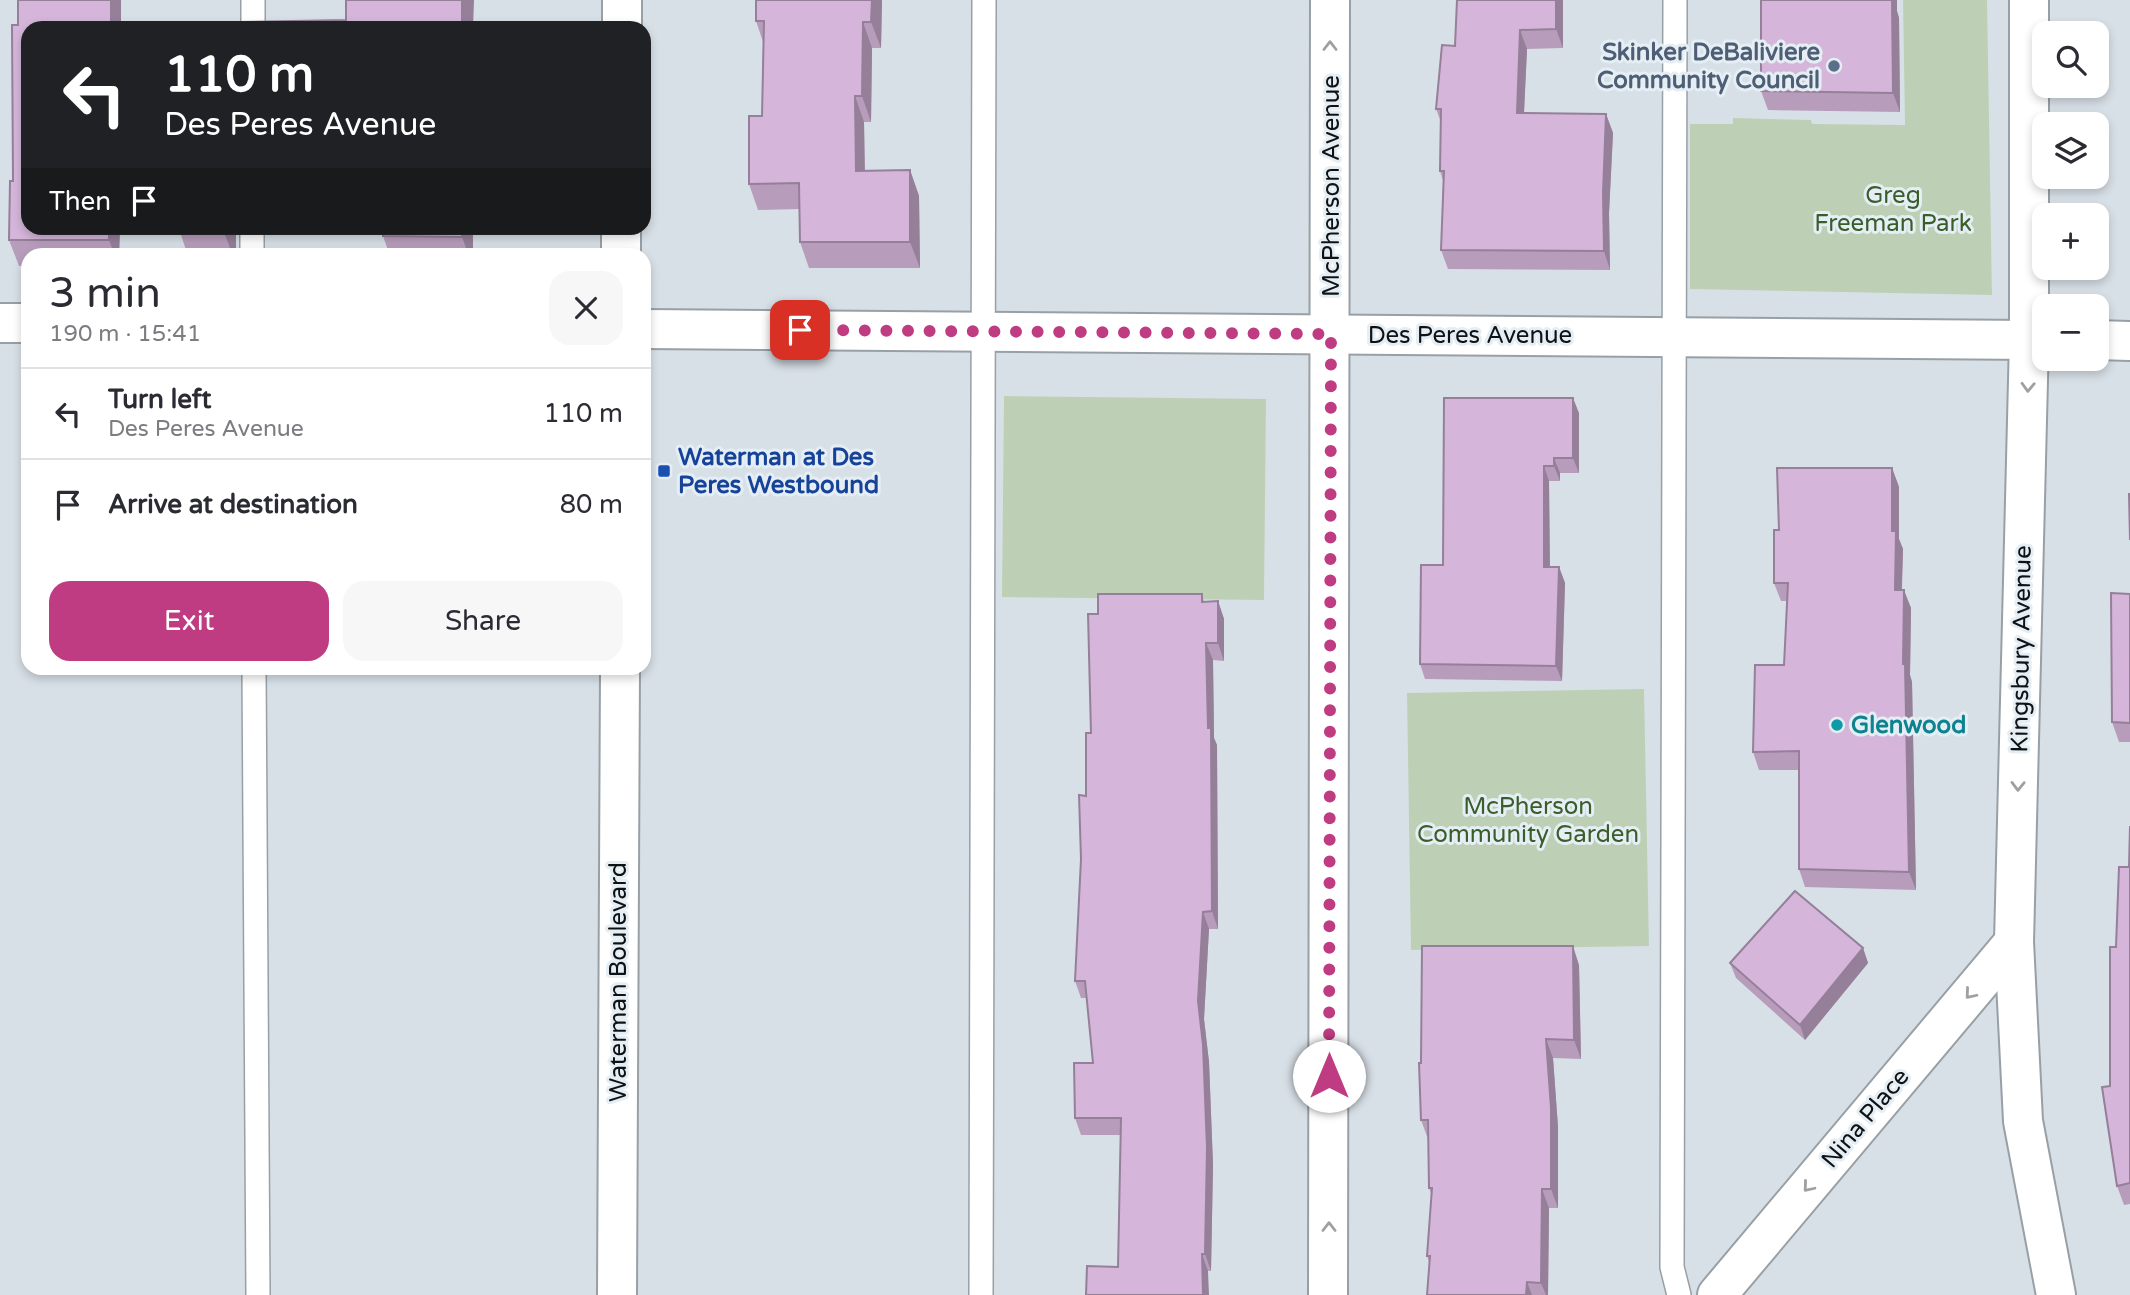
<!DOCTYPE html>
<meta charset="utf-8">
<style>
body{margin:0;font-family:"Varela Round",sans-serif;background:#f7f7f7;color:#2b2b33;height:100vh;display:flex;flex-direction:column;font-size:26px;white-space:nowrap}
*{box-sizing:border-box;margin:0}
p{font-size:23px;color:#7c7c81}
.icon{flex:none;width:38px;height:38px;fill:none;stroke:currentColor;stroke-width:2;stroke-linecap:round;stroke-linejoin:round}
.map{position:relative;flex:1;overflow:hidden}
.sheet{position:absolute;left:21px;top:248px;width:630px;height:427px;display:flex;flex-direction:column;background:#fff;border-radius:21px;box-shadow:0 4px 10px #0003}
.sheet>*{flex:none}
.hud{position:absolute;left:21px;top:21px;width:630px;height:214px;border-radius:21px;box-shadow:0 4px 10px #0003;background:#202124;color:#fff;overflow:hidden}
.tools{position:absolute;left:2032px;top:21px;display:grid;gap:14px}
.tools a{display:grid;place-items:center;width:77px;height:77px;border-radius:14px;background:#fff;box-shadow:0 4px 10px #0003;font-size:35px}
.pin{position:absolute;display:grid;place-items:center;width:60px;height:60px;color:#fff;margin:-30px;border-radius:14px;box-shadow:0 4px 10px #0006}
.me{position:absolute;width:77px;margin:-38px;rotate:0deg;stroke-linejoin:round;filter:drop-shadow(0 0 5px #0008)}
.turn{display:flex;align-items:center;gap:24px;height:147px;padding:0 28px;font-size:32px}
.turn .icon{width:91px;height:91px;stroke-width:2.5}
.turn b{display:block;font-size:49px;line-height:60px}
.then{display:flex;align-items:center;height:66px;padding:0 28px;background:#0003;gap:14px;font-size:26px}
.round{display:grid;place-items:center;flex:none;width:74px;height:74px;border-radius:21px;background:#f7f7f7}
.headline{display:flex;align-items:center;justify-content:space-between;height:119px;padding:0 28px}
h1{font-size:42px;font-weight:600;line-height:52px}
.action{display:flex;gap:14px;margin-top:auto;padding:14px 28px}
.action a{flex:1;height:80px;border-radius:21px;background:#bf3c82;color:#fff;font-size:28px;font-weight:600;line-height:80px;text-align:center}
.action a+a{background:#f7f7f7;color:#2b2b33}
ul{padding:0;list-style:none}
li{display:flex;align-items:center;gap:21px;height:91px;padding:0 28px;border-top:2px solid #e1e1e2}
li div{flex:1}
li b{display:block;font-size:26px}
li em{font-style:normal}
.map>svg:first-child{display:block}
.green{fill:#bdd0b6}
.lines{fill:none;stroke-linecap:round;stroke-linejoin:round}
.service-casing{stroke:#98a0a6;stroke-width:26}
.minor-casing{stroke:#98a0a6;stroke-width:42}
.tertiary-casing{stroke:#98a0a6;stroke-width:42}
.service{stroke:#fff;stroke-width:23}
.minor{stroke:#fff;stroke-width:38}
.tertiary{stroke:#fff;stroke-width:38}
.wall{fill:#b79dbb}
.shaded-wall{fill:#957f99}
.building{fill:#d5b6da;stroke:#957f99;stroke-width:2}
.oneway{stroke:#9fa0a1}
.route{stroke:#bf3c82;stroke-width:12;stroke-dasharray:0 21.6}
.service-dot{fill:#5c6f8a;stroke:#e5eef4;stroke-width:2.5}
.transit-dot{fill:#1a4fb4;stroke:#e5eef4;stroke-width:2.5}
.culture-dot{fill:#0f9aa8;stroke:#e5eef4;stroke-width:2.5}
.labels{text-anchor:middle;stroke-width:6;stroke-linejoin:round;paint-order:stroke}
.service-label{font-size:24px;font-weight:bold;fill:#4e5e75;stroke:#e5eef4;text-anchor:end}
.street-label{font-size:24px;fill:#0f1214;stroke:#e5eef4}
.park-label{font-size:24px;fill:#395e2a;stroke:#e5eef4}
.transit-label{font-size:24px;font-weight:bold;fill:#164399;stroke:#e5eef4;text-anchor:start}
.culture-label{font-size:24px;font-weight:bold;fill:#0d838f;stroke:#e5eef4;text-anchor:start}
</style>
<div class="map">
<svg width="2130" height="1295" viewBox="0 0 2130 1295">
<rect width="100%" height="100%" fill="#d8e0e7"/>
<g class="green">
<polygon points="1903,0 1987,0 1992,295 1690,289 1690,124 1733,124 1733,118 1811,120 1812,124 1905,125"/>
<polygon points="1004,396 1266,399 1264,600 1002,597"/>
<polygon points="1644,689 1649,946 1411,950 1407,693"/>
</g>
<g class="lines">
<g class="service-casing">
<g id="service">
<polyline points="1675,0 1672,1267 1679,1295"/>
<polyline points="253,28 253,0"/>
<polyline points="252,256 252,228"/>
<polyline points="254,668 258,1295"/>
<polyline points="981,1295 984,0"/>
</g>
</g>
<g class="minor-casing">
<g id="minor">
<polyline points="2029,0 2029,340 2014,942 2023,1121 2056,1295"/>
<polyline points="622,28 622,0"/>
<polyline points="621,256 621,228"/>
<polyline points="617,1295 620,668"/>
<polyline points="1328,1295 1330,0"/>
<polyline points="1717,1295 2014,942"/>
</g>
</g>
<g class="tertiary-casing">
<g id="tertiary">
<polyline points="0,323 28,323"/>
<polyline points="644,329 2044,340"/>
<polyline points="2096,340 2130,341"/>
</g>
</g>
<use href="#service" class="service"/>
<use href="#minor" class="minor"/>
<use href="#tertiary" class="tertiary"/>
</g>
<g class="wall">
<polygon points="756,0 882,0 881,48 872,48 871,122 864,122 865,170 910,170 919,196 920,268 809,268 800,242 799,209 758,210 749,184 762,116 763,42 756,21"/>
<polygon points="1457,0 1563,0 1563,48 1527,49 1524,114 1606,114 1613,133 1609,213 1610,270 1448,269 1441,250 1443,181 1440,171 1441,122 1436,109 1455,46"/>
<polygon points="1761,0 1897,0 1897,11 1899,18 1900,112 1768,110 1761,91"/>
<polygon points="13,181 28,228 120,228 119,256 28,256 28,266 19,266 9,240"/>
<polygon points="180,228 236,228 236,256 188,256 180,232"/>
<polygon points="383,228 473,228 473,256 390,256 383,236"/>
<polygon points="1579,413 1579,473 1560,473 1560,481 1549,481 1550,567 1559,567 1565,583 1562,681 1425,679 1420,664 1443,565"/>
<polygon points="1892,468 1899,487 1899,539 1903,549 1902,590 1911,608 1910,675 1912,682 1916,890 1805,887 1799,869 1799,770 1759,770 1753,752 1784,665 1787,601 1781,601 1774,583 1779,530"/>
<polygon points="1202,594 1204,602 1218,601 1224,619 1224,661 1213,660 1214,738 1217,745 1218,929 1209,929 1204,1019 1209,1062 1213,1165 1211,1271 1118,1267 1121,1135 1081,1135 1075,1118 1093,1063 1087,998 1081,998 1075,981 1091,733"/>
<polygon points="2130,594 2130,742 2119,742 2112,722"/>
<polygon points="2130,826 2130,1204 2124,1205 2117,1186 2110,1086 2116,947 2129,867"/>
<polygon points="1863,948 1868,963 1805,1040 1736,978 1730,963"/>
<polygon points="1579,965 1581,1059 1553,1058 1558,1127 1558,1208 1549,1208 1548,1295 1427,1295 1430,1265 1427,1256 1432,1196 1429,1188 1428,1139 1421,1120 1421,1063"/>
</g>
<g class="shaded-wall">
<rect x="111" y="0" width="10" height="28"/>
<polygon points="462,0 474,0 473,28 462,28"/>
<polygon points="872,0 882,0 881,48 871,22"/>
<polygon points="1556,0 1563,0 1563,48 1556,29"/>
<polygon points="1890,0 1897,0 1897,11 1899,18 1900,112 1893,93"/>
<polygon points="863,22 872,48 871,122 862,96"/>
<polygon points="1520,30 1527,49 1523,132 1517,113"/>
<polygon points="855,96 864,122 865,196 856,171"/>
<polygon points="1606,114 1613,133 1609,213 1610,270 1604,251 1603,194"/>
<polygon points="910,170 919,196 920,268 910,242"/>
<polygon points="109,228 120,228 119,256 115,256 109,240"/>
<polygon points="224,228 236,228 236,256 233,256 224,232"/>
<polygon points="462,228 473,228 473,256 469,256 462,237"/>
<polygon points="1573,398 1579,413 1579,473 1573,458"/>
<polygon points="1554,458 1560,473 1560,481 1554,466"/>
<polygon points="1544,466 1549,481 1550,582 1544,567"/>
<polygon points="1892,468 1899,487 1899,539 1903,549 1901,608 1895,590 1892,531"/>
<polygon points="1559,567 1565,583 1562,681 1556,666"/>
<polygon points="1904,590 1911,608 1910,675 1912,682 1916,890 1909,872 1903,664"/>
<polygon points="1218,601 1224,619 1224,661 1218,643"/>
<polygon points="1206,643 1213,660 1214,738 1217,745 1218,929 1212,911"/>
<polygon points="1203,912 1209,929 1204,1019 1209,1062 1213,1165 1211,1271 1205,1254 1198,1001"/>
<polygon points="1573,946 1579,965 1581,1059 1574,1040"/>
<polygon points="1863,948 1868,963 1805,1040 1800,1025"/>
<polygon points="1546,1039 1553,1058 1558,1127 1558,1208 1551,1189"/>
<polygon points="1542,1189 1549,1208 1548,1295 1546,1295 1541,1283"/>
<polygon points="1202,1254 1208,1271 1209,1295 1203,1295"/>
<polygon points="1527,1282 1532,1295 1526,1295"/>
</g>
<g class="building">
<polygon points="18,0 111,0 111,28 28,28 28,228 109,228 109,240 9,240 10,181 13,181 12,25 18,25"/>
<polygon points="346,0 462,0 462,28 181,28 181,23 346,20"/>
<polygon points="756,0 872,0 871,22 863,22 862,96 855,96 856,171 910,170 910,242 800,242 799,183 749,184 749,116 762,116 764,21 756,21"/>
<polygon points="1457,0 1556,0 1556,29 1520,30 1517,113 1606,114 1603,194 1604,251 1441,250 1444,171 1440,171 1441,109 1436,109 1442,45 1455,46"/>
<polygon points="1761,0 1892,0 1893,93 1761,91"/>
<rect x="180" y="228" width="44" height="4"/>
<polygon points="383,228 462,228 462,237 383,236"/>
<polygon points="1444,398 1573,398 1573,458 1554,458 1554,466 1544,466 1544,567 1559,567 1556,666 1420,664 1421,565 1443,565"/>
<polygon points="1777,468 1892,468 1892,531 1896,531 1895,590 1904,590 1903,664 1905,664 1909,872 1799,869 1799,751 1753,752 1755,665 1784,665 1788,583 1774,583 1774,530 1779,530"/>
<polygon points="2129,494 2130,494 2130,540"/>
<polygon points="2111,593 2130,594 2130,723 2112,722"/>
<polygon points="1098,594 1202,594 1202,602 1218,601 1218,643 1206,643 1208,728 1211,728 1212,911 1203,912 1198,1001 1203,1045 1207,1148 1205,1254 1202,1254 1203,1295 1086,1295 1087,1266 1118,1267 1121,1118 1075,1118 1074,1063 1093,1063 1085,981 1075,981 1081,859 1079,795 1086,796 1086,733 1091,733 1088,614 1098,614"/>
<polygon points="2130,826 2130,1183 2117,1186 2102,1087 2110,1086 2110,947 2116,947 2119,867 2129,867"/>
<polygon points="1795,891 1863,948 1800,1025 1730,963"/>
<polygon points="1422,946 1573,946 1574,1040 1546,1039 1551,1108 1551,1189 1542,1189 1541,1283 1527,1282 1526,1295 1427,1295 1430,1256 1427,1256 1432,1188 1429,1188 1428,1120 1421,1120 1419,1063 1421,1063"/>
</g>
<defs><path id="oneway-chevron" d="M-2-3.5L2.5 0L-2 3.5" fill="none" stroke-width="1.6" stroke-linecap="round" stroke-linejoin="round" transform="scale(1.75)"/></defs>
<g class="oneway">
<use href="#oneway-chevron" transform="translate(1330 46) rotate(-90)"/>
<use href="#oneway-chevron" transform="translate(2028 387) rotate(92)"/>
<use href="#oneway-chevron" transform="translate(2018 786) rotate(91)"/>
<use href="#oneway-chevron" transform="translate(1970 994) rotate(130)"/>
<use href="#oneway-chevron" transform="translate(1808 1187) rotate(130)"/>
<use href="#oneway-chevron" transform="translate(1329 1227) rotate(-90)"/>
</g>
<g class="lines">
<polyline class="route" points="800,330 1331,334 1329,1076"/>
</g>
<circle class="service-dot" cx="1834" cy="66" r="7"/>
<rect class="transit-dot" x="657" y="464" width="14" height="14" rx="3.5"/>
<circle class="culture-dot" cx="1837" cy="725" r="7"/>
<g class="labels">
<g class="service-label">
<text x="1820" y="60">Skinker DeBaliviere<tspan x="1820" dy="28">Community Council</tspan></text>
</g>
<g class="street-label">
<text transform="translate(1331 186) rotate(-90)" y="8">McPherson Avenue</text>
<text x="1470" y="343">Des Peres Avenue</text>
<text transform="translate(2021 649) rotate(-89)" y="8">Kingsbury Avenue</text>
<text transform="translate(618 982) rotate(-90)" y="8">Waterman Boulevard</text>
<text transform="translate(1865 1118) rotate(-50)" y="8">Nina Place</text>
</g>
<g class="park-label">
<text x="1893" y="203">Greg<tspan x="1893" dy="28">Freeman Park</tspan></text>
<text x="1528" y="814">McPherson<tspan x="1528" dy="28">Community Garden</tspan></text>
</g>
<g class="transit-label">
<text x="678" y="465">Waterman at Des<tspan x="678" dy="28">Peres Westbound</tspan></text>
</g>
<g class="culture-label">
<text x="1851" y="733">Glenwood</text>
</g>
</g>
</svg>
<div class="tools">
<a><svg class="icon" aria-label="search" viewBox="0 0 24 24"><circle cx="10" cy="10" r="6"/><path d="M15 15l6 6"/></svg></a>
<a><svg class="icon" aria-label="layers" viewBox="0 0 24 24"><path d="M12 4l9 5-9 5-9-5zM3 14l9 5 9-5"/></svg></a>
<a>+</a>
<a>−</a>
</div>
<div class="pin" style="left:800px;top:330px;background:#d93025"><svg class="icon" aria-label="arrive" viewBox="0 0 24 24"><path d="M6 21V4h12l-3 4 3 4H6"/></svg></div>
<svg class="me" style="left:1329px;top:1076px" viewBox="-20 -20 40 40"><circle r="19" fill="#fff"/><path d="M0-13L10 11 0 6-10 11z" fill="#bf3c82"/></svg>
<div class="hud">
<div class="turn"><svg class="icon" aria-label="left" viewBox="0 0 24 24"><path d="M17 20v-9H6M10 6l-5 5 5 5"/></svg><div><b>110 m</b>Des Peres Avenue</div></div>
<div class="then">Then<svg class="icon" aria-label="arrive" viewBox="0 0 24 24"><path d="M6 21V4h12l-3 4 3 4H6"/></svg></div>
</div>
<section class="sheet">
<div class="headline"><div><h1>3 min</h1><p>190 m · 15:41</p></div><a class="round"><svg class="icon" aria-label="close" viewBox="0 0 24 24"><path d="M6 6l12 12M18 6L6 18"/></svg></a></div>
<ul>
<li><svg class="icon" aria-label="left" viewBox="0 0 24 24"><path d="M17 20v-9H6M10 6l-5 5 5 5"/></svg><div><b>Turn left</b><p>Des Peres Avenue</p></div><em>110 m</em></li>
<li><svg class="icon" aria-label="arrive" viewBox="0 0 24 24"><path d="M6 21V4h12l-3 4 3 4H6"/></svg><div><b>Arrive at destination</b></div><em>80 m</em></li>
</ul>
<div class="action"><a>Exit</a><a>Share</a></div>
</section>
</div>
